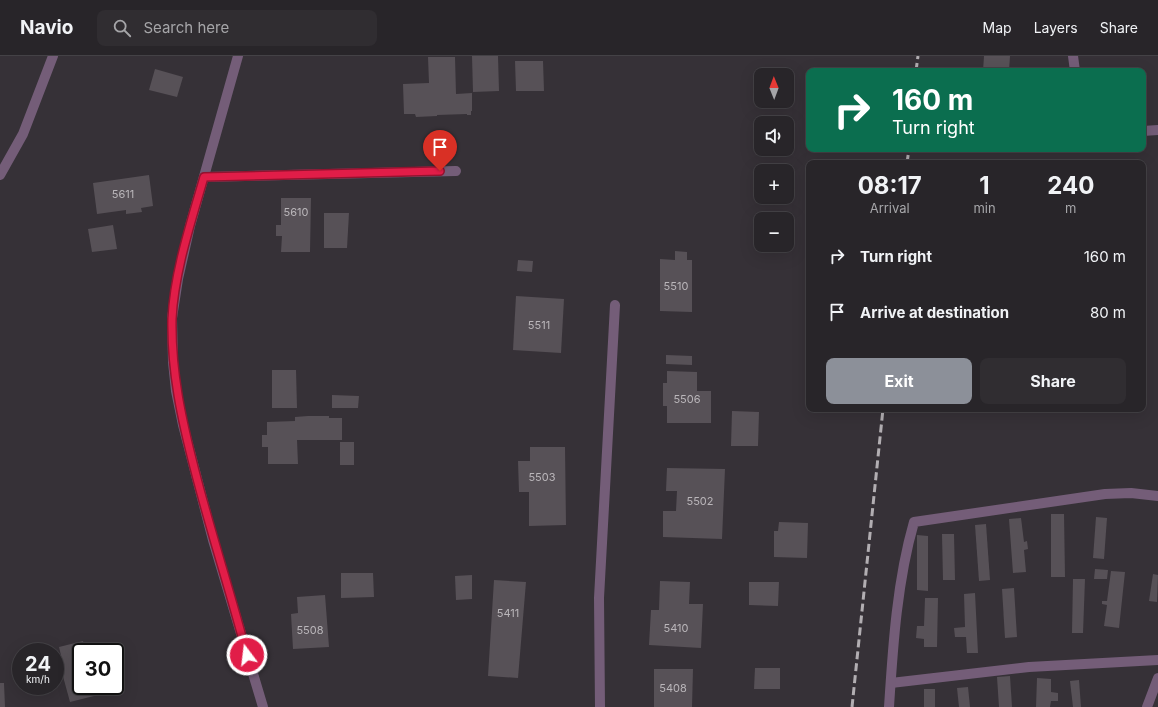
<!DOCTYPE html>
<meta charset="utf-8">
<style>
body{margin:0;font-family:Inter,sans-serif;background:#302d31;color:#f1f3f6;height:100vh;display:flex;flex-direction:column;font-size:15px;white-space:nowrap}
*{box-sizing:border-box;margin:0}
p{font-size:13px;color:#a5a5a8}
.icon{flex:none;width:22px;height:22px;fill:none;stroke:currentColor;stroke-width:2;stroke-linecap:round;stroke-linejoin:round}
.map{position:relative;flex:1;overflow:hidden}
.sheet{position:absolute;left:806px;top:104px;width:340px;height:252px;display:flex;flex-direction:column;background:#282529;border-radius:8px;box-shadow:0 4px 16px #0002,0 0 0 1px #444246}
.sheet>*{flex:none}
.guide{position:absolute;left:806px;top:12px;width:340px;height:84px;border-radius:8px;box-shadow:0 4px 16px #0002,0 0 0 1px #444246;background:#0b6e4f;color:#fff;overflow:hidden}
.needle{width:26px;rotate:359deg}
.controls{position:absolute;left:754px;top:12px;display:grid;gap:8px}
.controls a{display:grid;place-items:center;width:40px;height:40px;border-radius:8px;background:#282529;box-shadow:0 4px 16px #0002,0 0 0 1px #444246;font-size:20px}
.speed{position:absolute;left:12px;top:587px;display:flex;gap:8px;font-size:20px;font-weight:700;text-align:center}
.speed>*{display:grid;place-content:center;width:52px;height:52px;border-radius:50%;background:#282529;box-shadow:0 4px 16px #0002,0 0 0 1px #444246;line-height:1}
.speed small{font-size:10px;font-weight:400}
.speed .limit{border:2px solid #111;border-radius:6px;background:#fff;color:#111}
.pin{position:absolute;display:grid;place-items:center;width:34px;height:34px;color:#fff;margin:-41px -17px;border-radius:50% 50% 50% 0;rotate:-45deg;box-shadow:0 0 4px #0007}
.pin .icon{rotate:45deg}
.me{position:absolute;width:44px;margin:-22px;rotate:345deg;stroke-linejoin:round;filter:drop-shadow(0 0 3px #0008)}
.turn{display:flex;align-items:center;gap:14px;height:84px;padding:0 20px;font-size:18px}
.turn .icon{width:52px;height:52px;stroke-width:2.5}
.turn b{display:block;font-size:28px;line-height:34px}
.eta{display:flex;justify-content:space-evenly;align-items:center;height:68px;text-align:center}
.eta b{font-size:24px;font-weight:700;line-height:28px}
.action{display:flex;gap:8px;margin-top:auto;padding:8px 20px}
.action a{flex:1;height:46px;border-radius:8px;background:#8c9099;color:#fff;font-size:16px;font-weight:700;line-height:46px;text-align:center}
.action a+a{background:#302d31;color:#f1f3f6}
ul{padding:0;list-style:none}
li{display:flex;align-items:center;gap:12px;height:56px;padding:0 20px}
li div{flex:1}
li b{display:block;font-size:15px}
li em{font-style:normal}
header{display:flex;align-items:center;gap:24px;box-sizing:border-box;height:56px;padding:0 20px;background:#282529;border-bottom:1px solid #444246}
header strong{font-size:19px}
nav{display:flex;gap:22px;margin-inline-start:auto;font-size:14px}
.search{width:280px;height:36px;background:#302d31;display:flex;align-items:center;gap:10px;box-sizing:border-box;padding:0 14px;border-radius:8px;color:#a5a5a8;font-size:15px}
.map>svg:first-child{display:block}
.building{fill:#575157}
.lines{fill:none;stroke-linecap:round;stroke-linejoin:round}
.lane{stroke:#745d78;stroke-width:10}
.street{stroke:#745d78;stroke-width:10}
.rail{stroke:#b2aeb2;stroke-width:3;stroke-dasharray:8 4;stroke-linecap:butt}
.route-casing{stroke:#92132f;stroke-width:10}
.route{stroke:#e11d48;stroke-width:7}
.labels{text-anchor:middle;stroke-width:3.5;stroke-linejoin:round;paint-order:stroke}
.number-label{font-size:11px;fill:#bab6ba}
</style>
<header>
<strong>Navio</strong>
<div class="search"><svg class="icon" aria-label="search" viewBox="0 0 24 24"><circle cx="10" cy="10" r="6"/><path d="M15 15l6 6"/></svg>Search here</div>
<nav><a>Map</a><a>Layers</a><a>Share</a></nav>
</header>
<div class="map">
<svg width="1158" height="651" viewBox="0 0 1158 651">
<rect width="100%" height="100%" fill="#363137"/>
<g class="building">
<polygon points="472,0 498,0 499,35 473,36"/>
<polygon points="984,0 1010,0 1009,15 983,15"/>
<polygon points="428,1 455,1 456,38 472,37 472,55 471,55 471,59 467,59 467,58 437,59 437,60 416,61 415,58 404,58 403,28 429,27"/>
<polygon points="515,5 543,5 544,35 516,35"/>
<polygon points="155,13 183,21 177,41 149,34"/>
<polygon points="1001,93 1030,93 1029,97 1001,95"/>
<polygon points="149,119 153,150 141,152 142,156 126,158 126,154 97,158 93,127"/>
<polygon points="281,142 311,142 310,196 281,196 282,180 276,180 276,169 281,169"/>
<polygon points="324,157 349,157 347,192 324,192"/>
<polygon points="113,169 117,193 92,196 88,173"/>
<polygon points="675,195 687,196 687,204 692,204 692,256 660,255 660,203 675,204"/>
<polygon points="518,204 533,205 532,216 517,215"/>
<polygon points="516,240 564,243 561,297 513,294"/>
<polygon points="666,299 692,300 692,309 666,308"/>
<polygon points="272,314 296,314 297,352 272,352"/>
<polygon points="667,315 697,316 697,335 711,335 711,367 667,367 667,350 663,350 663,327 667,327"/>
<polygon points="332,339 359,340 358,352 332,352"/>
<polygon points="732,355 759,356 758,390 731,390"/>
<polygon points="308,360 329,360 329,362 342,362 342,384 297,384 298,408 268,408 268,391 262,391 262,379 267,379 267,366 295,365 295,361"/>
<rect x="340" y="386" width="14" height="23"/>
<polygon points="530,391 565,391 566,469 529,470 529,436 519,436 518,405 530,405"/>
<polygon points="667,412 725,413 722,483 663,481 663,455 676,455 677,435 666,435"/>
<polygon points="1051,458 1064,458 1065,521 1051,521"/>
<polygon points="1096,461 1107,462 1104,503 1093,502"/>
<polygon points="1021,462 1024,486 1027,485 1028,493 1024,494 1026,516 1013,517 1009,463"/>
<polygon points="779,466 808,467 807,502 774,501 774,475 778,475"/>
<polygon points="986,468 990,524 979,525 975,469"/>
<polygon points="942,478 954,478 955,524 943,524"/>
<polygon points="917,479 928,480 928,535 917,534"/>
<polygon points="1095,513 1108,514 1107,523 1094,523"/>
<polygon points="1111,515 1125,516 1119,572 1104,570 1107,549 1102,548 1102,545 1107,545"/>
<polygon points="341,517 373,517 374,541 341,542"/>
<polygon points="1153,518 1158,519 1157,546 1149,545"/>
<polygon points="472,519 472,543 456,544 455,520"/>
<polygon points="1073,523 1085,523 1083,577 1072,577"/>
<polygon points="494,524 526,526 518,622 488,620"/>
<polygon points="660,525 690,526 689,548 703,548 701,592 649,589 651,554 659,554"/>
<polygon points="749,526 779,526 778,550 749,549"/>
<polygon points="1014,532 1017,581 1005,582 1002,533"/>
<polygon points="975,537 978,597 967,597 966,581 955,581 954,572 965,571 964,538"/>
<polygon points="325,539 329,591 293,593 291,558 298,557 297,541"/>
<polygon points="925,542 938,542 937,591 924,591 924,583 916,582 917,570 924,570"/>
<polygon points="83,585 85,596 81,596 81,630 96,630 98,639 70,646 61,613 64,612 59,591"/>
<polygon points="755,612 780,612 780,633 754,633"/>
<polygon points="654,613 693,613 692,651 654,651"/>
<polygon points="1010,620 1012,651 999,651 997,621"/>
<polygon points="1037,622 1051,623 1051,636 1058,637 1058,645 1051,645 1050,651 1036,651"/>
<polygon points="1079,624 1081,651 1073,651 1070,625"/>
<polygon points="0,627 4,627 5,651 0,651"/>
<polygon points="968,631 970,651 959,651 957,632"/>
<rect x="924" y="633" width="11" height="18"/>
</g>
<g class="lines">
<polyline class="lane" points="204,121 456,115"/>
<g class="street">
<polyline points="238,0 190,170 178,223 172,262 173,306 176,335 183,369 213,484 263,651"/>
<polyline points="1073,0 1075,15"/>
<polyline points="1143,75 1158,74"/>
<polyline points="0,119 23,78 53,0"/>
<polyline points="891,627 1029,611 1158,604"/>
<polyline points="600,651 599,542 615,249"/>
<path d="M889,651C893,589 897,525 914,466L1105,438L1131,437L1158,440"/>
<polyline points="1147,651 1158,622"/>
</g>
<g class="rail">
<polyline points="916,15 918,0"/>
<polyline points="907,107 909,93"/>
<polyline points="852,651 883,353"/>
</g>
</g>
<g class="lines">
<g class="route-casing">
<path id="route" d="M247,599C231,538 211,477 195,415C182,365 171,316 172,263C174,217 191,166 204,121L440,115"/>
</g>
<use href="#route" class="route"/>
</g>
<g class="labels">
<g class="number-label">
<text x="123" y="142">5611</text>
<text x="296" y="160">5610</text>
<text x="676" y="234">5510</text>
<text x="539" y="273">5511</text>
<text x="687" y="347">5506</text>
<text x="542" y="425">5503</text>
<text x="700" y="449">5502</text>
<text x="508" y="561">5411</text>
<text x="676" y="576">5410</text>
<text x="310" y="578">5508</text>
<text x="673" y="636">5408</text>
</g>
</g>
</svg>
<div class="controls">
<a><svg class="needle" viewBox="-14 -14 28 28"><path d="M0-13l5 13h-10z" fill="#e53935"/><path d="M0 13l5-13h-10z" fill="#a5a5a8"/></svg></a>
<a><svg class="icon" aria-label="sound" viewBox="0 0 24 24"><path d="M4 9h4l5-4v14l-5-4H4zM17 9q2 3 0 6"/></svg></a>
<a>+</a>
<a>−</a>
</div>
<div class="speed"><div>24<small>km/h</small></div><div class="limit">30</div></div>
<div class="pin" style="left:440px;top:115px;background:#d93025"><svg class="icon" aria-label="arrive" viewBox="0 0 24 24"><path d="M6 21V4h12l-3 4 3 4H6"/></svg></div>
<svg class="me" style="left:247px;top:599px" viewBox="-20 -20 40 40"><circle r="17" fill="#e11d48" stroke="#fff" stroke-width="3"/><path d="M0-11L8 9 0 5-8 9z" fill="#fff"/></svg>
<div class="guide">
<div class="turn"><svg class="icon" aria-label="right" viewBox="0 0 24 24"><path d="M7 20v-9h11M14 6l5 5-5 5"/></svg><div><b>160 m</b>Turn right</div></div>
</div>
<section class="sheet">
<div class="eta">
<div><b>08:17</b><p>Arrival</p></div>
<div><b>1</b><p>min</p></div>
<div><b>240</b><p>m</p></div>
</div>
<ul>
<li><svg class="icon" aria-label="right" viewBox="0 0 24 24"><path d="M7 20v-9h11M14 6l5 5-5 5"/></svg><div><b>Turn right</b></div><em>160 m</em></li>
<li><svg class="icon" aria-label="arrive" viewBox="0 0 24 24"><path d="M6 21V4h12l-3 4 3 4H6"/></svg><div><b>Arrive at destination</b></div><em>80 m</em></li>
</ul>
<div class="action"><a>Exit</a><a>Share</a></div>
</section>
</div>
